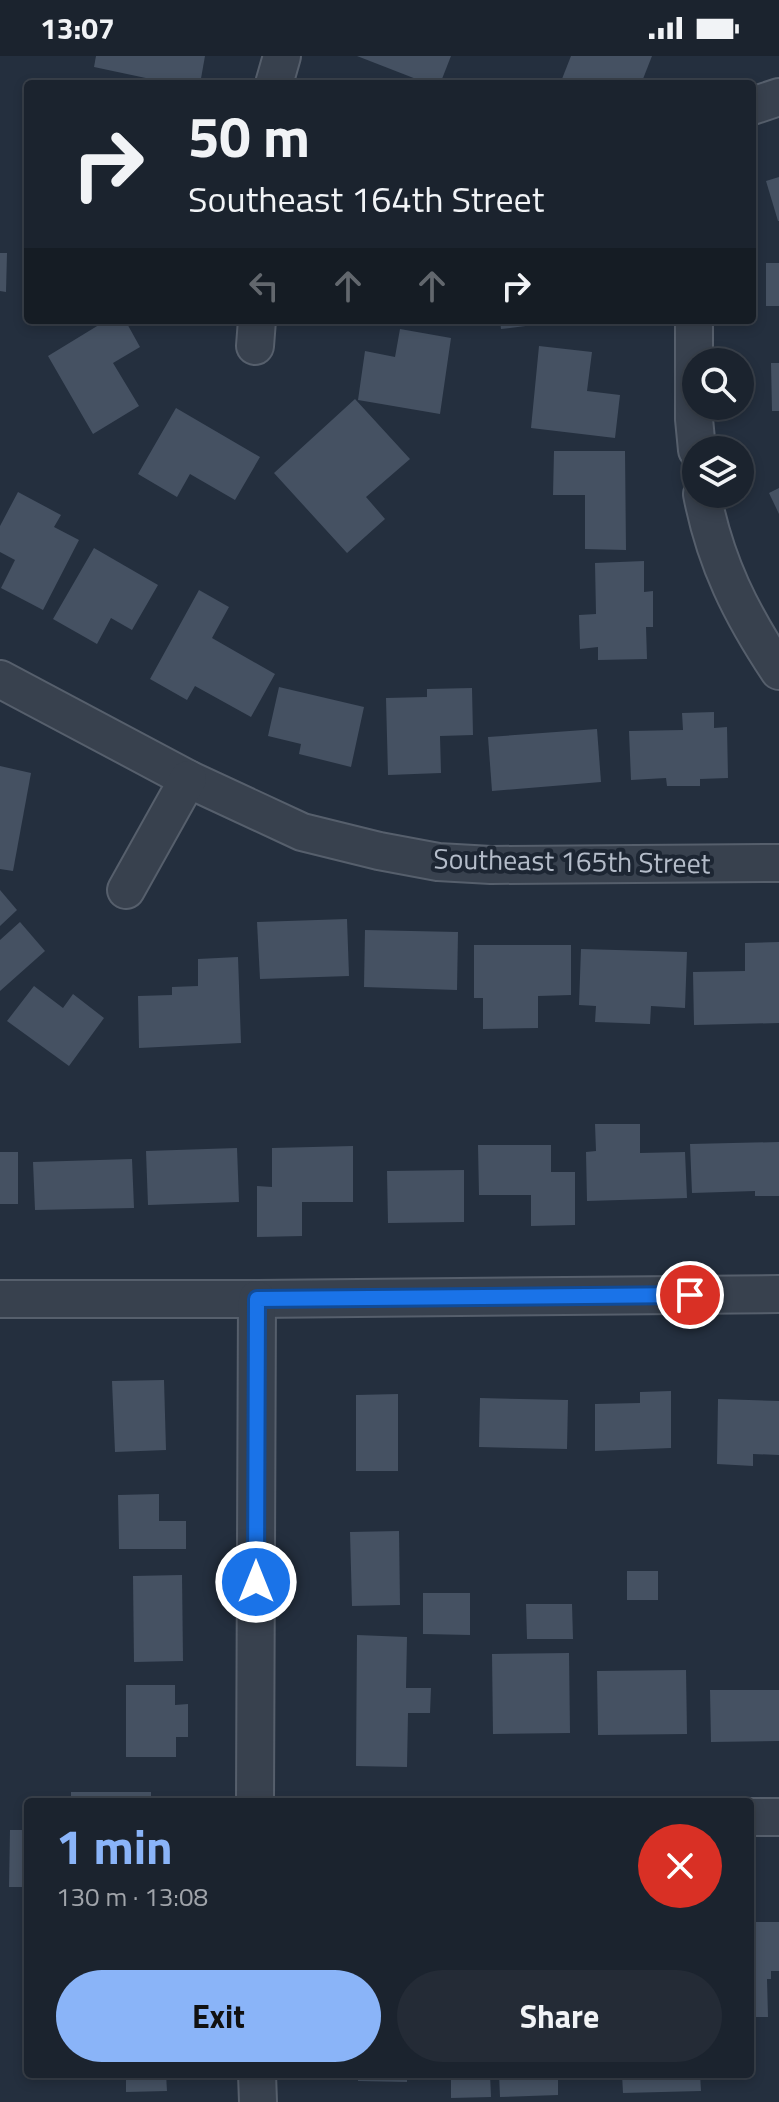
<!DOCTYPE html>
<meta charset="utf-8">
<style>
body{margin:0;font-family:"Titillium Web",sans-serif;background:#242b36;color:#f1f3f6;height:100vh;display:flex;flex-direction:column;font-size:30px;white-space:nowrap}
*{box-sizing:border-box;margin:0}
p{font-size:26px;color:#a0a4aa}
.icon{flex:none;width:44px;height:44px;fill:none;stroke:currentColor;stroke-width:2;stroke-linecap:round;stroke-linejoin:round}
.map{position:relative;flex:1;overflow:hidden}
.sheet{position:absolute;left:24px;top:1742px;width:730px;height:280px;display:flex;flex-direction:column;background:#1b232e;border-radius:8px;box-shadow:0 4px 12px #0003,0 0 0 2px #39404a}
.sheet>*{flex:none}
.guide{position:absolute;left:24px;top:24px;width:732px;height:244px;border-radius:8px;box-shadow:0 4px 12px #0003,0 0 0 2px #39404a;background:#1b232e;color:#f1f3f6;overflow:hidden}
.fabs{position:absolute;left:682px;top:292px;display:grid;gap:16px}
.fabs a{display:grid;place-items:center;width:72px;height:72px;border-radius:50%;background:#1b232e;box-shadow:0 4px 12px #0003,0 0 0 2px #39404a;font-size:40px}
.pin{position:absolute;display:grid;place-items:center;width:68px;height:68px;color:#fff;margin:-34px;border:4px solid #fff;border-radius:50%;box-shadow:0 2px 8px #0007}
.me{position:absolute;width:88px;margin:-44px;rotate:0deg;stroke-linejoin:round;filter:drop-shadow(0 0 6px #0008)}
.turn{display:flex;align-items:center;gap:28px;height:168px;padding:0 32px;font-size:36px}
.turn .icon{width:104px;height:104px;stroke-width:2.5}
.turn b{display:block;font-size:56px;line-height:68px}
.lanes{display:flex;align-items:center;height:76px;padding:0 32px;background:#0003;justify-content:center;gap:40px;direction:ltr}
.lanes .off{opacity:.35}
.round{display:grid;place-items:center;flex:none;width:84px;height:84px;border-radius:42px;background:#242b36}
.overview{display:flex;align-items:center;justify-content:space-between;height:136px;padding:0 32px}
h1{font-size:48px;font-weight:700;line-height:60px;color:#8ab4f8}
.action{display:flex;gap:16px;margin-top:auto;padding:16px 32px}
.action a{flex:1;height:92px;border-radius:48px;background:#8ab4f8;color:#111;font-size:32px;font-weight:700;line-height:92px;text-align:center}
.action a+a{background:#242b36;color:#f1f3f6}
.status{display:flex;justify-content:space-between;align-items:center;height:56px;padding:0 40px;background:#1b232e;direction:ltr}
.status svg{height:22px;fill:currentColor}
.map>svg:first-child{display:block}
.building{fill:#455162}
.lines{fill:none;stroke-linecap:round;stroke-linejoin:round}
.minor-casing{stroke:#565f6c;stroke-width:40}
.minor{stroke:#38414e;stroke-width:36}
.route-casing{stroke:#114b97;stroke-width:20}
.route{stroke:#1a73e8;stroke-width:14}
.labels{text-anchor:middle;stroke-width:8;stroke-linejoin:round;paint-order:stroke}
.street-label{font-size:28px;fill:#b4bcc9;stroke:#1d2633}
</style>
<div class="status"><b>13:07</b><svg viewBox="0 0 49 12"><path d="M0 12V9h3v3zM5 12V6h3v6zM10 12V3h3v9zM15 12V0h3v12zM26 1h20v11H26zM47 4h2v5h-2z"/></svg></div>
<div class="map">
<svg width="779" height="2046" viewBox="0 0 779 2046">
<rect width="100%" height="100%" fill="#242f3e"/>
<g class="building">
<polygon points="96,0 205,0 200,28 174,28 94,11"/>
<polygon points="357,0 451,0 440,28 429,28"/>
<polygon points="571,0 652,0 641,28 560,28"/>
<polygon points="779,121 779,165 778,165 766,125"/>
<polygon points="0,197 7,197 6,236 0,235"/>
<rect x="766" y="207" width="13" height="43"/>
<polygon points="107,264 125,264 140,291 113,307 139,350 93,378 48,300"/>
<polygon points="500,264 557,264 557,266 501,273"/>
<polygon points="400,273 451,282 440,358 358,344 365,295 395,301"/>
<polygon points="539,290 592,296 587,335 620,339 615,382 531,372"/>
<polygon points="771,307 779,307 779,355 772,355"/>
<polygon points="355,343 410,403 366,441 385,463 347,497 274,417"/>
<polygon points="176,352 260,401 235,444 190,418 177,441 138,418"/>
<polygon points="554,395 625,395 626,494 585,493 585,439 553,439"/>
<polygon points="779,432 779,458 769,437"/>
<polygon points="18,436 61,459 54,471 79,484 43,554 1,532 15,504 0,496 0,470"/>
<polygon points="94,492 158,529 132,574 111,562 97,588 53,563"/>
<polygon points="644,505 644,536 653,535 653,571 646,571 647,603 598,604 598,591 580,593 579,559 596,558 595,507"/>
<polygon points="199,534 229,551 212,582 275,618 251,661 195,630 187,644 150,623"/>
<polygon points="279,631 364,651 351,711 299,698 301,688 268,680"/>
<polygon points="472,632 473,679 440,680 441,717 388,719 386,642 427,641 427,633"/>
<polygon points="714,656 714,672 727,671 728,722 700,723 700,730 667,730 666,722 631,724 629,675 683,674 682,657"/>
<polygon points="597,673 601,726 492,735 488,681"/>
<polygon points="0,710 31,717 13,815 0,813"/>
<polygon points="0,834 17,854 0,870"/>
<polygon points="347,863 349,920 260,923 257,866"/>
<polygon points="20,866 45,895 0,935 0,884"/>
<polygon points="365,874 458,876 457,934 364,931"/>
<polygon points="779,886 779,967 694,969 693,916 745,915 745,887"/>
<polygon points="474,889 571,889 571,939 538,940 538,972 483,973 483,942 474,942"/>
<polygon points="581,893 687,896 685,952 651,950 650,968 595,966 596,950 579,949"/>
<polygon points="238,901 241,987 139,992 138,940 172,939 172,931 198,930 198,903"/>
<polygon points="34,930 63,952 73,938 104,962 69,1010 7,965"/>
<polygon points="595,1068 640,1068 640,1097 685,1096 687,1142 587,1145 586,1096 596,1095"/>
<polygon points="779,1086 779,1140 755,1140 755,1135 692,1137 690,1088"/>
<polygon points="478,1089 551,1089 551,1116 575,1116 575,1169 531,1170 531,1139 479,1139"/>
<polygon points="353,1090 353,1146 302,1146 302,1180 257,1181 257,1130 272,1131 272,1092"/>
<polygon points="237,1092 239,1146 148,1149 146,1095"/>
<rect x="0" y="1096" width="18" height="52"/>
<polygon points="132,1103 134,1152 35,1154 33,1106"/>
<polygon points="464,1114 464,1166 388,1167 387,1115"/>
<polygon points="164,1324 166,1394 115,1396 112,1325"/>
<polygon points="671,1335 671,1392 595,1395 595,1348 640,1347 640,1336"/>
<polygon points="398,1338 398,1415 356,1415 356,1339"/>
<polygon points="480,1342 568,1344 567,1393 479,1391"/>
<polygon points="718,1343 779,1345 779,1399 753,1398 753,1410 717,1408"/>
<polygon points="159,1438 159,1465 186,1465 186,1493 119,1493 118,1439"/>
<polygon points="399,1475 400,1549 352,1550 350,1476"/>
<rect x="627" y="1515" width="31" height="29"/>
<polygon points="182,1519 183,1605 134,1606 133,1520"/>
<polygon points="423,1537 470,1537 470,1579 423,1578"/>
<polygon points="526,1548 572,1548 573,1583 527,1583"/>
<polygon points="357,1579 407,1581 406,1632 431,1632 430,1657 408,1657 407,1711 356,1710"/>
<polygon points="569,1597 570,1677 493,1678 492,1598"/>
<polygon points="686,1614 687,1678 598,1679 597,1615"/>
<polygon points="126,1629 175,1629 175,1649 188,1648 188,1681 176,1681 176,1701 126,1701"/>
<polygon points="710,1634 779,1634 779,1685 711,1686"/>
<rect x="71" y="1736" width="80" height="10"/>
<polygon points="10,1774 28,1774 28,1831 9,1831"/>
<polygon points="750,1866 779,1866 779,1915 771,1915 771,1923 767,1923 768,1961 750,1961"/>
<polygon points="126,2018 166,2018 167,2035 126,2036"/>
<polygon points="358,2018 407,2018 407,2026 358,2025"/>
<polygon points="451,2018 490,2018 491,2041 451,2042"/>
<polygon points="499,2018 558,2018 558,2039 500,2041"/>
<polygon points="622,2018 700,2018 701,2035 623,2037"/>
</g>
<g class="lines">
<g class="minor-casing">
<g id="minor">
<polyline points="274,28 282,0"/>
<polyline points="752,50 779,41"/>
<polyline points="694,264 694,363 697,394"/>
<polyline points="255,290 257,264"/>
<path d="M702,438C715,506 741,558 779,615"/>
<polyline points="0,623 188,723 302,776 379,795 438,806 491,809 779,807"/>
<polyline points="126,834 188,723"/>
<polyline points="0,1243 257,1243 779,1238"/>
<polyline points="255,1746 257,1243"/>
<polyline points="750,1761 779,1761"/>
<polyline points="257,2018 258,2046"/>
</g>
</g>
<use href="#minor" class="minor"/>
</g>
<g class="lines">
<g class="route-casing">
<polyline id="route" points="256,1526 257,1243 690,1239"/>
</g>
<use href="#route" class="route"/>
</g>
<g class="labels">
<g class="street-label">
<text transform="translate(572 805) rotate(1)" y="10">Southeast 165th Street</text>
</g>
</g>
</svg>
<div class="fabs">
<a><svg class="icon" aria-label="search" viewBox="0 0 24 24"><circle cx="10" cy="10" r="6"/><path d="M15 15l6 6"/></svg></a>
<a><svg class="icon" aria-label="layers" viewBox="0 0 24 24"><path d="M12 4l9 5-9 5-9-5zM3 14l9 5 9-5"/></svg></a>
</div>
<div class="pin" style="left:690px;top:1239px;background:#d93025"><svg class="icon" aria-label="arrive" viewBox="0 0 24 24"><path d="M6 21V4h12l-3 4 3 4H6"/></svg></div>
<svg class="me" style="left:256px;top:1526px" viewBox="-20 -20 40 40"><circle r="17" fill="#1a73e8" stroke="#fff" stroke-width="3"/><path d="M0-11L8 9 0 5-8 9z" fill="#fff"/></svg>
<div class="guide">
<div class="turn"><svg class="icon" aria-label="right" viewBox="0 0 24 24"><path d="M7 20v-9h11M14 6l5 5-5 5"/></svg><div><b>50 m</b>Southeast 164th Street</div></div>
<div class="lanes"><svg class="icon off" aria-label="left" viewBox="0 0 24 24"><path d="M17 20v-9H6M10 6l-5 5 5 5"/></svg><svg class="icon off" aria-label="ahead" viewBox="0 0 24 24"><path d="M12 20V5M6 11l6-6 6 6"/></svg><svg class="icon off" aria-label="ahead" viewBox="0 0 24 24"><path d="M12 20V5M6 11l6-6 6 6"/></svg><svg class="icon" aria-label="right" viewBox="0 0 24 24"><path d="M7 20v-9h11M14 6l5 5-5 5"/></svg></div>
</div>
<section class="sheet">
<div class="overview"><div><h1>1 min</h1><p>130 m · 13:08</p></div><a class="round" style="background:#d93025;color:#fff"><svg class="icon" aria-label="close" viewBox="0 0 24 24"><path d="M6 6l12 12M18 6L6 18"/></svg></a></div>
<div class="action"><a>Exit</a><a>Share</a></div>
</section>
</div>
